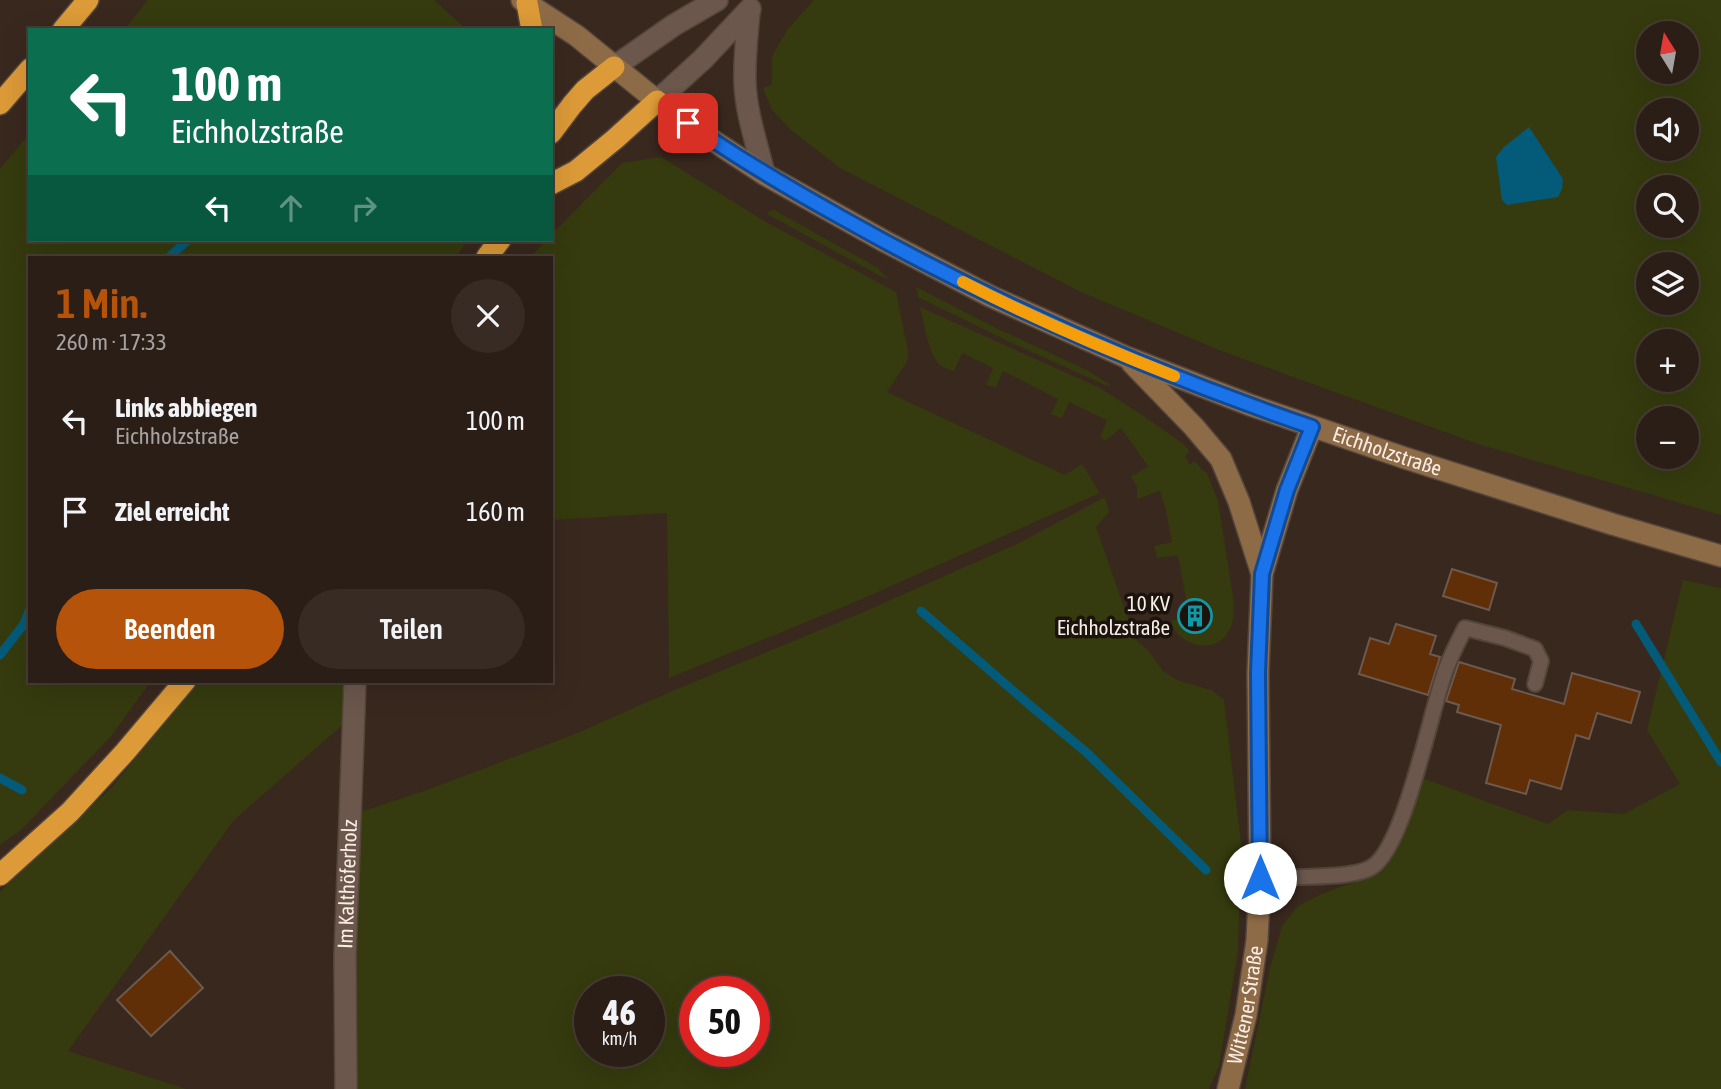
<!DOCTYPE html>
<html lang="de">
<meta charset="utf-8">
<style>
body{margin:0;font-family:"Asap Condensed",sans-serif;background:#372b23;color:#f1f3f6;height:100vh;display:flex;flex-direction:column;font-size:26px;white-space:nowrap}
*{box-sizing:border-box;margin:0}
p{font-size:23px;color:#a6a2a1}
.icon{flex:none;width:38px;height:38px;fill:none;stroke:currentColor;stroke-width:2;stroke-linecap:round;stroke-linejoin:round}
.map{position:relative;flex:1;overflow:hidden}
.panel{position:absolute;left:28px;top:256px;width:525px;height:427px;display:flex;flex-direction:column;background:#2b1e16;border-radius:0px;box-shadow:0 7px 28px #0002,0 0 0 2px #473c35}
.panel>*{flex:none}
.guide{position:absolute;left:28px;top:28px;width:525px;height:214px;border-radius:0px;box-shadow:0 7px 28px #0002,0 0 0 2px #473c35;background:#0b6e4f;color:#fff;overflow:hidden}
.needle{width:46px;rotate:349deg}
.fabs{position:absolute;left:1636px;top:21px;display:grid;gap:14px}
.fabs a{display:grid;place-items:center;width:63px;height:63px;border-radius:50%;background:#2b1e16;box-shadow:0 7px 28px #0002,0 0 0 2px #473c35;font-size:35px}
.speed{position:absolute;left:574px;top:976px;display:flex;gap:14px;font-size:35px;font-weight:700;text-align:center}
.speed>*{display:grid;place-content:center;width:91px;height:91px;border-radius:50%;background:#2b1e16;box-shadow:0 7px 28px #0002,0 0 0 2px #473c35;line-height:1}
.speed small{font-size:18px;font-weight:400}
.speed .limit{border:10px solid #d22;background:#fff;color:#111}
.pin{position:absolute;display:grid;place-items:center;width:60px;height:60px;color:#fff;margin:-30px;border-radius:14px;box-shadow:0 4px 10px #0006}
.me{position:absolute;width:77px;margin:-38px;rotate:0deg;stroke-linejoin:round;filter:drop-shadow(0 0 5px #0008)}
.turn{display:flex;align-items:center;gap:24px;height:147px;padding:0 28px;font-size:32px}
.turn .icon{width:91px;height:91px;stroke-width:2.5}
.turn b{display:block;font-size:49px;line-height:60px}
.lanes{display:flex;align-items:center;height:66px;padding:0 28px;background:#0003;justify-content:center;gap:35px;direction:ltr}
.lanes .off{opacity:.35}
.round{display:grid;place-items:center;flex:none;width:74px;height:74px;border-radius:37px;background:#372b23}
.overview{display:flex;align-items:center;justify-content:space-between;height:119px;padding:0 28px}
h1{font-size:42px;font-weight:600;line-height:52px;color:#b45309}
.cta{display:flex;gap:14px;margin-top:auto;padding:14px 28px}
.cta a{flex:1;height:80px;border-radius:42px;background:#b45309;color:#fff;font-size:28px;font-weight:600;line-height:80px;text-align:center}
.cta a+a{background:#372b23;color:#f1f3f6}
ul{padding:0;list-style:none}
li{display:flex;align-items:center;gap:21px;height:91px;padding:0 28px}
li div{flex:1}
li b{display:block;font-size:26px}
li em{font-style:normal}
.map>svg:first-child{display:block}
.green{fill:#353b0e;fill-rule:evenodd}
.water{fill:#035b79}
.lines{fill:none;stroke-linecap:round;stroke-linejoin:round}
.stream{stroke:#035b79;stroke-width:9}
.building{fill:#602e07;stroke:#6d5a4e;stroke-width:2}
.lane-casing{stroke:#54453c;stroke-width:18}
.street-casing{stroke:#54453c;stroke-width:24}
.secondary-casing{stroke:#54453c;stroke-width:24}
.highway-casing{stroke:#54453c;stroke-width:24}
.lane{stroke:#6b574c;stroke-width:14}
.street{stroke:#6b574c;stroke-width:21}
.secondary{stroke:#8d6b46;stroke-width:21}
.highway{stroke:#dc9a38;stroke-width:21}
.route-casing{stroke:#114b97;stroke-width:18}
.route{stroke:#1a73e8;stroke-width:12}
.slow{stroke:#f59e0b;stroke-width:12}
.labels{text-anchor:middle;stroke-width:7;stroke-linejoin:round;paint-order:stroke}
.street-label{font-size:21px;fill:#f8ece5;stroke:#1b130e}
.poi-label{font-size:21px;fill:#f8ece5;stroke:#1b130e;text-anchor:end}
</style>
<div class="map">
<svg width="1721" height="1089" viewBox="0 0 1721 1089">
<rect width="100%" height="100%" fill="#39281e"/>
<g class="green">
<polygon points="148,0 434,0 467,30 124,30"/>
<path d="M814,0H1721V515L1478,444L1219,350L1079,291L840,168L791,130L772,110L763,88L772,84V56L788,29ZM1648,33H1687V72H1648ZM1648,110H1687V149H1648ZM1648,187H1687V226H1648ZM1648,264H1687V303H1648ZM1648,341H1687V380H1648ZM1648,418H1687V457H1648Z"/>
<polygon points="30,133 30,240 468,240 456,257 30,257 30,681 151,681 112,735 21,830 0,845 0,169"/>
<polygon points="661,157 766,222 896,292 908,351 908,360 887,392 1065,475 1082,464 1100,493 855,602 669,678 667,513 551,520 551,257 530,257 547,240 551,240 551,235 622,163"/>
<polygon points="774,210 878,268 888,279 884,278 767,214 769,211"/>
<polygon points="916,287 996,328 1087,370 1112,386 1105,385 1012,343 918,297"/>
<path d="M920,307L1100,388L1145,417L1182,443L1189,450L1185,457L1190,464L1195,461L1202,470L1207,473L1218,501L1233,597C1234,609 1235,623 1227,634C1212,656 1176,644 1171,621L1189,616L1178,555L1157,558L1154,546L1172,542L1166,511L1160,491L1137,499V487L1131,477L1148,466L1121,428L1105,441L1100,437L1107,420L1069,402L1062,418L1051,414L1058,399L1003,371L996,387L986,385L993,368L962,353L954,371C948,369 942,367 938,363C928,352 924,321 920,307Z"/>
<path d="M1105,497L1109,512L1096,527L1135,639L1148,650L1163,671L1177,680L1211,690L1224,700L1241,843L1238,951L1219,1066L1209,1089H352L357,813L427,790L575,734L670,692L859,614L1019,543ZM590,992H649V1052H590ZM695,992H754V1052H695Z"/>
<polygon points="1683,580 1721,588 1721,1089 1245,1089 1270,968 1282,926 1297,907 1319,895 1377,874 1390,857 1422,778 1548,824 1568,810 1624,814 1680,784 1647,730"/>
<polygon points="200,681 350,681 348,720 234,820 68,1051 186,1089 0,1089 0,892 112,787"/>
</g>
<polygon class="water" points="1529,127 1563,179 1562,189 1558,197 1507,205 1502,200 1496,157 1504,147"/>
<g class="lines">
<g class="stream">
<polyline points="169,257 188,240"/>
<polyline points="921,611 1032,707 1086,752 1206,870"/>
<polyline points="1636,624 1721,762"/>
<polyline points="0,655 24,624 30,609"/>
<polyline points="0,778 22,790"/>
</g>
</g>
<g class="building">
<polygon points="1452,569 1497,583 1489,610 1443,596"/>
<polygon points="1396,624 1436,636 1430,654 1440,657 1428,695 1359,674 1370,638 1389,644"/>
<polygon points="1459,662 1515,679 1512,689 1564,704 1572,673 1640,692 1631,723 1597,713 1589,739 1576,735 1561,789 1530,780 1526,794 1486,783 1501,725 1457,712 1459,705 1446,701"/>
<polygon points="170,951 203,988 151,1036 117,1000"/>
</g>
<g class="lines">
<g class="lane-casing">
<path id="lane" d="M1260,878C1287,876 1351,880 1372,867C1405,846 1430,713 1445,672C1450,657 1458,642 1465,628L1505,638L1535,649L1541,661L1535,684"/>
</g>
<g class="street-casing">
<g id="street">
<path d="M749,12C747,35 744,59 745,83C746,113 757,144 764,174"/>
<polyline points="614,67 674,25 717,0"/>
<polyline points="657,101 703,59 750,9"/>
<path id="s1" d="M346,1089L345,957L355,681"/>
</g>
</g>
<g class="secondary-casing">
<g id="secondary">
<path id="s2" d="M522,0L577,36L657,101L703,134L764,174L884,241L990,296L1126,357L1250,405L1405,458L1612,524L1721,556"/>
<polyline points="1132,363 1194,427 1221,459 1239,502 1262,574"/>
<path id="s3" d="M1228,1089L1246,1015L1257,940L1260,878L1258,673L1262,574L1287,490L1312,427"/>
</g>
</g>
<g class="highway-casing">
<g id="highway">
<polyline points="527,3 532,30"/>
<polyline points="63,30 88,0"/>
<polyline points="0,104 30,69"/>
<polyline points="551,133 572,105 585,90 614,67"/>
<polyline points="551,184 576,171 615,139 657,101"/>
<polyline points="487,257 500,240"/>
<polyline points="0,875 70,812 125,752 185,681"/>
</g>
</g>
<use href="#lane" class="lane"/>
<use href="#street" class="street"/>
<use href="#secondary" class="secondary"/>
<use href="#highway" class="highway"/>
</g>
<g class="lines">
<g class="route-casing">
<path id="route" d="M688,123C738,159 792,190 846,220C995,304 1151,372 1312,427L1287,490L1262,574L1258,673L1260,878"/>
</g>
<use href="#route" class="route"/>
<path class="slow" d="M963,282C1031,317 1102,348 1174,376"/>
</g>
<defs>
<g id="building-ring" transform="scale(1.75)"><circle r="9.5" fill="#1b130e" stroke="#0f9aa8" stroke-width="1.5"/><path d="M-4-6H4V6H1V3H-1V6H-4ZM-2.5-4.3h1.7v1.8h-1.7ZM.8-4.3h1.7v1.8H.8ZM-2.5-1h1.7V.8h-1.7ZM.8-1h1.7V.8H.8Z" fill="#0f9aa8"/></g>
</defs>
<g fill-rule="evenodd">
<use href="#building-ring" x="1195" y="616"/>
</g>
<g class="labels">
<g class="street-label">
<text dy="7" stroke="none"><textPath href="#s2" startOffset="982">Eichholzstraße</textPath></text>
<text dy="7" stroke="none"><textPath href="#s1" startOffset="205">Im Kalthöferholz</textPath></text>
<text dy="7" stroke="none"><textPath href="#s3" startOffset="86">Wittener Straße</textPath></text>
</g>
<g class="poi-label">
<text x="1170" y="611">10 KV<tspan x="1170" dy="24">Eichholzstraße</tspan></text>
</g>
</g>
</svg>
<div class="fabs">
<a><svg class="needle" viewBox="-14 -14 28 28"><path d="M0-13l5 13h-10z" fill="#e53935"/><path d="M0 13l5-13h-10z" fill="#a6a2a1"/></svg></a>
<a><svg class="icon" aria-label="sound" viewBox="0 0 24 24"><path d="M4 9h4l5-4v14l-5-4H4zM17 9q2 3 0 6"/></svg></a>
<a><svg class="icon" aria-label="search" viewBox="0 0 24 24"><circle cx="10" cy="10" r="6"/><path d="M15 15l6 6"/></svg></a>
<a><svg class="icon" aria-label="layers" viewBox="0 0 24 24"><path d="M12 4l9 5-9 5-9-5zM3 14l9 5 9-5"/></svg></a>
<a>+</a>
<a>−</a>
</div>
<div class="speed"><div>46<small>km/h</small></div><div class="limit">50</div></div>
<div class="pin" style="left:688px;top:123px;background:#d93025"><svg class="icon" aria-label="arrive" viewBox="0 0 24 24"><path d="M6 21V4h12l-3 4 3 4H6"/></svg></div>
<svg class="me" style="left:1260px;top:878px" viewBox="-20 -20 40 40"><circle r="19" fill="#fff"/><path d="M0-13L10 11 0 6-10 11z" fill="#1a73e8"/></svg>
<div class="guide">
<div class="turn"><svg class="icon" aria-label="left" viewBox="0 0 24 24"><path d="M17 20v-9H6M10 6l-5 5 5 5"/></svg><div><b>100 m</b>Eichholzstraße</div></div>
<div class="lanes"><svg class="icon" aria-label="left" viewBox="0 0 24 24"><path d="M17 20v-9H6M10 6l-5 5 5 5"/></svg><svg class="icon off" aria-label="ahead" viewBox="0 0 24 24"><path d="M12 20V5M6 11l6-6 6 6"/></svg><svg class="icon off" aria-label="right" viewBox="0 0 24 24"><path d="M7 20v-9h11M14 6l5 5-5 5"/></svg></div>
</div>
<section class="panel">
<div class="overview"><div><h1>1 Min.</h1><p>260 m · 17:33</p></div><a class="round"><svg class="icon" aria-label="close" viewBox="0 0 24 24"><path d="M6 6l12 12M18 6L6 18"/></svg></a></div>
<ul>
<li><svg class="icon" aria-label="left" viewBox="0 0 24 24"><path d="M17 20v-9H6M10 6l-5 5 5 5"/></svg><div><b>Links abbiegen</b><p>Eichholzstraße</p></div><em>100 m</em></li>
<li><svg class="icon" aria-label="arrive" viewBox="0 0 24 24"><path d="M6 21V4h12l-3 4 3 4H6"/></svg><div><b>Ziel erreicht</b></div><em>160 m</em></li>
</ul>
<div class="cta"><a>Beenden</a><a>Teilen</a></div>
</section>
</div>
